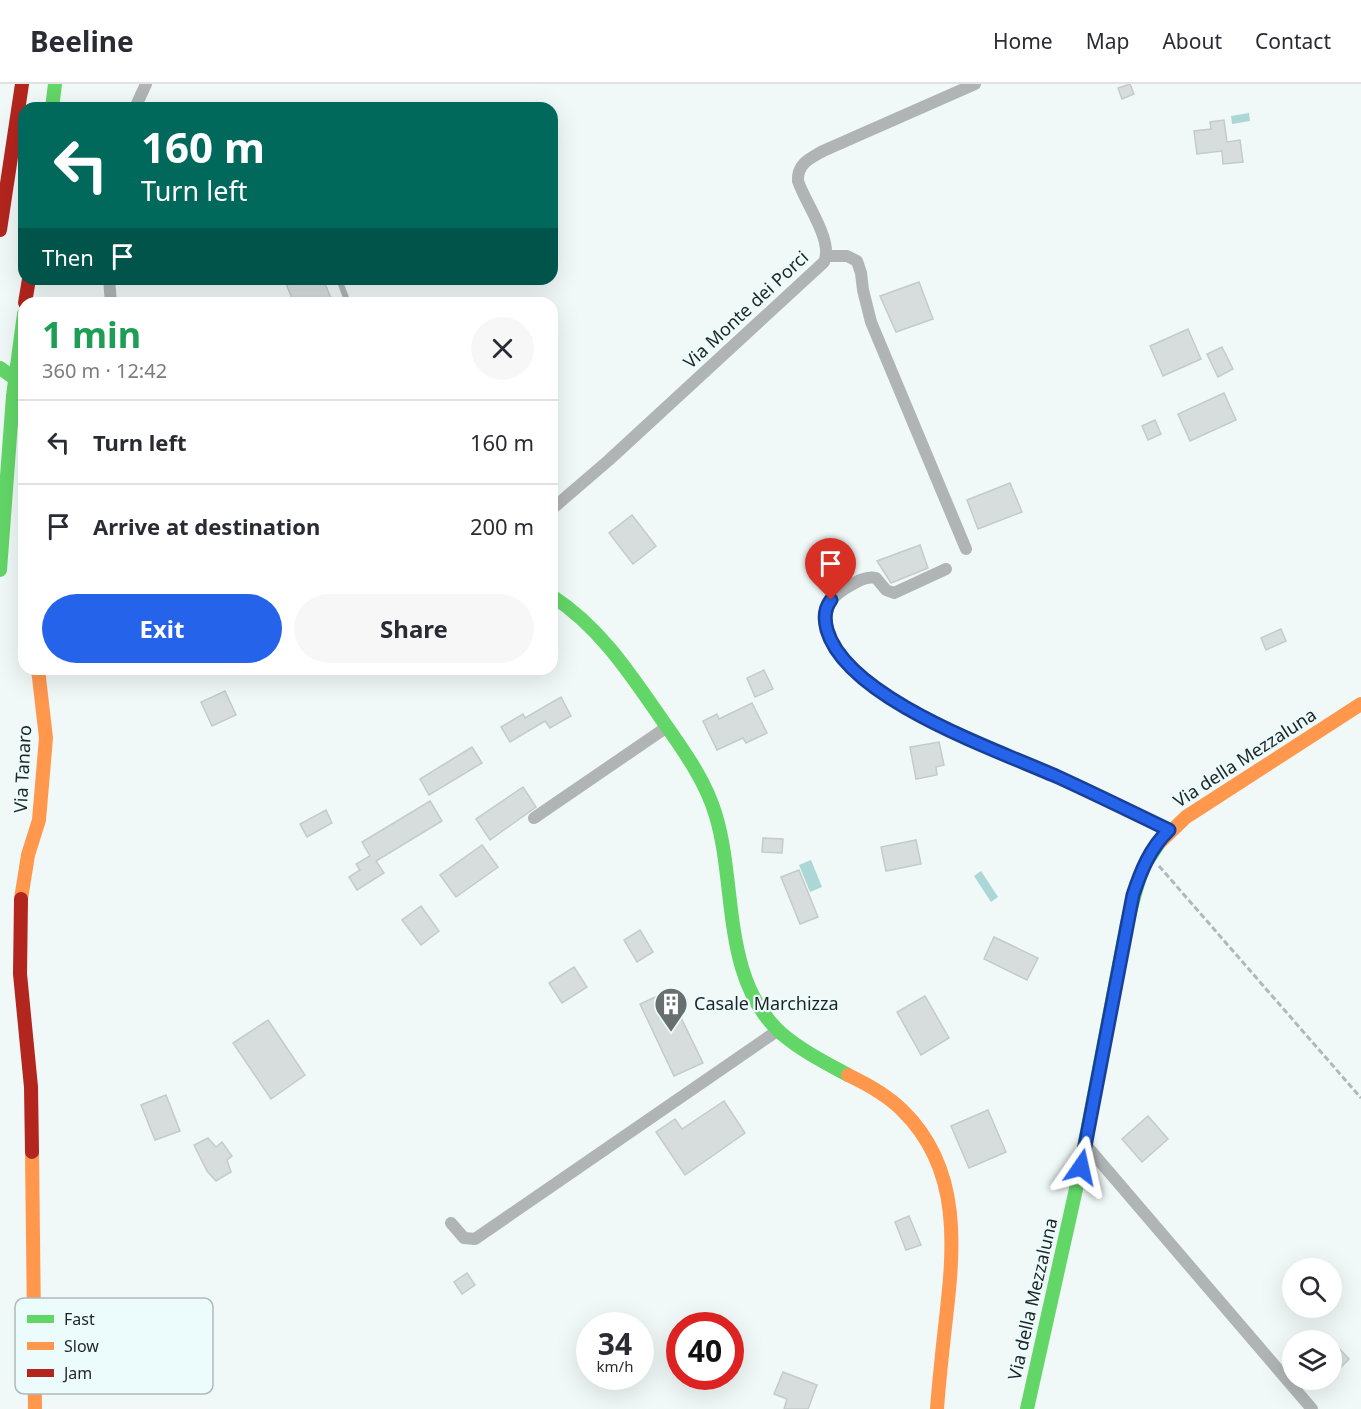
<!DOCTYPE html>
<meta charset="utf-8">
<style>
body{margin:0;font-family:"Noto Sans",sans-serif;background:#f7f7f7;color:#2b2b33;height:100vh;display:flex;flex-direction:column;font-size:22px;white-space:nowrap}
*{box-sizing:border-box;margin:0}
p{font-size:20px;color:#7c7c81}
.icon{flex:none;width:33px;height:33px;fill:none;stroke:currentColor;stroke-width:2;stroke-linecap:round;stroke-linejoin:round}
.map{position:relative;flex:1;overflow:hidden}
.sheet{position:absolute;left:18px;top:213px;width:540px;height:378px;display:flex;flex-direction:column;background:#fff;border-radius:18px;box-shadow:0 6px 24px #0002}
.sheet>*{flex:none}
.banner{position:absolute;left:18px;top:18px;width:540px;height:183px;border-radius:18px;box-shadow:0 6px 24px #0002;background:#00695c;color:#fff;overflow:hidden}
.tools{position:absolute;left:1282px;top:1174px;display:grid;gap:12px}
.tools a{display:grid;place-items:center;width:60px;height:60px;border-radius:50%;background:#fff;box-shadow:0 6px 24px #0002;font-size:30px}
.speed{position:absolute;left:576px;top:1228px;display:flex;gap:12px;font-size:30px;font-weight:700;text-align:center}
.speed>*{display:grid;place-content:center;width:78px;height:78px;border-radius:50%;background:#fff;box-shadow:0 6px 24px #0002;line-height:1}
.speed small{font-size:15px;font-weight:400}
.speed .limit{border:9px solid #d22;background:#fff;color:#111}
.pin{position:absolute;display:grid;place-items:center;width:51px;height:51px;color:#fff;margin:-62px -26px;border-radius:50% 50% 50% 0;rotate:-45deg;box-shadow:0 0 6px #0007}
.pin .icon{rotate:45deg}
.me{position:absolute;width:66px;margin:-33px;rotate:11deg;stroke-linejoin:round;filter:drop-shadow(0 0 4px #0008)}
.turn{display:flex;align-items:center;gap:21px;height:126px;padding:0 24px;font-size:27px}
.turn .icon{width:78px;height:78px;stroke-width:2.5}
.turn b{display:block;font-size:42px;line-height:51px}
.then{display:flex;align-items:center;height:57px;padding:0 24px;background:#0003;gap:12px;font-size:22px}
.round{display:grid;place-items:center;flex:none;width:63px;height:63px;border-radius:32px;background:#f7f7f7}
.head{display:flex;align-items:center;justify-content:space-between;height:102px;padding:0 24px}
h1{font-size:36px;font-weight:700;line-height:45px;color:#1e9e55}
.button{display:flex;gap:12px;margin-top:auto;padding:12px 24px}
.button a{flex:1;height:69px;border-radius:36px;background:#2563eb;color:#fff;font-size:24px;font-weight:700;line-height:69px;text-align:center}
.button a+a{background:#f7f7f7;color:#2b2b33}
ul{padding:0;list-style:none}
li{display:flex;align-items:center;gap:18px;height:84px;padding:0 24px;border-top:2px solid #e1e1e2}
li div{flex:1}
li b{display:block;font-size:22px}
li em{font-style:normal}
header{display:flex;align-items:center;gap:36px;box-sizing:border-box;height:84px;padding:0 30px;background:#fff;border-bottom:2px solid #e1e1e2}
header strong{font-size:28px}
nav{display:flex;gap:33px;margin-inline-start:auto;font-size:21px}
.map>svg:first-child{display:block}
.water{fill:#abd7d6}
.building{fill:#d7dddd;stroke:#c5caca;stroke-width:1.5}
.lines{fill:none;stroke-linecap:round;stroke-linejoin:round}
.path{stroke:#b3b7b7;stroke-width:3;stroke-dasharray:6 3;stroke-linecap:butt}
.lane{stroke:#b0b4b4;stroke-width:6}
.street{stroke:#b0b4b4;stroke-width:12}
.fast{stroke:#63d668;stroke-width:14}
.slow{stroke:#ff974d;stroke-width:14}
.jam{stroke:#b3261e;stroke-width:14}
.fast-bridge{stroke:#63d668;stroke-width:14}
.route-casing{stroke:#184099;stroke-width:15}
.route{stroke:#2563eb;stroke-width:10}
.labels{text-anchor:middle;stroke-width:4.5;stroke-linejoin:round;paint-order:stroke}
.street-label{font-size:18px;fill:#1f2525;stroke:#ecfbfb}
.poi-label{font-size:18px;fill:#1f2525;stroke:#ecfbfb;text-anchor:start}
.key{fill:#ecfbfb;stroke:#aebbbb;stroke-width:1.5}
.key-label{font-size:16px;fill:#1f2525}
</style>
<header>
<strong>Beeline</strong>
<nav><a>Home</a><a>Map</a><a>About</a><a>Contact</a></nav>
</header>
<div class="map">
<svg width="1361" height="1325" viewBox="0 0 1361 1325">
<rect width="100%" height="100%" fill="#f0f8f8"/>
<g class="water">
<polygon points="1249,29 1250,37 1232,40 1231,32"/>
<polygon points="811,776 822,803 810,808 799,781"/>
<polygon points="981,787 998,813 991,818 974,792"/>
</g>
<g class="building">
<polygon points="1130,0 1134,10 1122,15 1118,4"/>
<polygon points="1224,36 1227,58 1240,56 1243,78 1223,80 1222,67 1197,70 1194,47 1211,45 1210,38"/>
<polygon points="284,195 323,195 333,219 294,219"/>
<polygon points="919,198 933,235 896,248 880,212"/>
<polygon points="1188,245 1201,275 1163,292 1150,262"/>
<polygon points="1222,263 1233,285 1218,293 1207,270"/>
<polygon points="1224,309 1236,336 1190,357 1178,330"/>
<polygon points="1155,336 1161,350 1148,356 1142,342"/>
<polygon points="1010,399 1022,428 978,445 967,416"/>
<polygon points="632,431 656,462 633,480 609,449"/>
<polygon points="920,461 928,484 891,499 877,477"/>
<polygon points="1281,545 1286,557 1266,566 1261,554"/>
<polygon points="764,586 773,605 755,613 747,594"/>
<polygon points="225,607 236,631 212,642 201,618"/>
<polygon points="561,613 571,632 550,644 545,637 510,658 501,643 523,630 525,634"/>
<polygon points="752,619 767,649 746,659 743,654 717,666 703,637 717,630 719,635"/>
<polygon points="939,658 944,681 936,683 937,691 916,695 910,663"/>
<polygon points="472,663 482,679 429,711 420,695"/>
<polygon points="523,703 536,723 490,756 476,735"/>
<polygon points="430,717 442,737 376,777 384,789 357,806 349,793 360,786 356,780 370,772 362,758"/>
<polygon points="326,726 332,739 307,753 300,740"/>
<polygon points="763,754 783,755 782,769 762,768"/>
<polygon points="916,756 921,780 886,787 881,763"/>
<polygon points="482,761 498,783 456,813 440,791"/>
<polygon points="799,786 818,833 800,840 781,793"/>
<polygon points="421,822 439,847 421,861 402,836"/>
<polygon points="640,846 653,868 637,878 624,856"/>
<polygon points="994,853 1038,874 1027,896 984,875"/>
<polygon points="574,883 587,903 562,919 549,899"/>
<polygon points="668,907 703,979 674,992 640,920"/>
<polygon points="925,912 949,954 921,971 897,928"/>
<polygon points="268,936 305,991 271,1015 233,959"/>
<polygon points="166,1011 180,1047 155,1056 141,1021"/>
<polygon points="724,1017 745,1049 685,1091 656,1048 675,1035 682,1045"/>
<polygon points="988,1026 1006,1068 969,1084 951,1042"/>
<polygon points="1148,1032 1168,1055 1142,1078 1122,1055"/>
<polygon points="208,1054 216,1063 222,1058 232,1072 227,1076 231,1088 216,1097 207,1087 194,1061"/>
<polygon points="909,1132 921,1161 906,1166 895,1138"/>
<polygon points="467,1189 475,1201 462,1210 454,1198"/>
<polygon points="1332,1257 1349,1275 1332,1292"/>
<polygon points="783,1288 817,1301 808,1325 784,1325 787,1315 774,1310"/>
</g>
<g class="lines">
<polyline class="path" points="1159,782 1361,1014"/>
<polyline class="lane" points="339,195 348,219"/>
<g class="street">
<polyline points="135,24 146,0"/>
<polyline points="827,172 847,172 857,177 861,189 863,206 871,238 966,465"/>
<polyline points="109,195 111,219"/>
<path d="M552,425L609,376L824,178C834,157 805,119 798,97C797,80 809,75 823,67L975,0"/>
<path d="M946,485L894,509L886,506L876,494C865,491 853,500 843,506C830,515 824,523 826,539C836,610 1000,667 1058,693C1096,710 1132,728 1169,746"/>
<polyline points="534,734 667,643"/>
<polyline points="1085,1060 1312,1325"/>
<polyline points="451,1139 464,1154 475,1155 777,947"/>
</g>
<g class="fast">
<polyline points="52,24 55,0"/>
<polyline points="0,486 13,312 24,230"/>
<path d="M552,512C598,542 627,585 658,630C680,662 705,694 716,732C737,803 721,896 782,950C802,967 826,979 848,991"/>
<polyline points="1027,1325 1076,1105 1127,839 1140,792 1145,780 1159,759"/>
</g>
<g class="slow">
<polyline points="1159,759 1186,733 1361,620"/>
<polyline points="21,815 28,771 39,736 46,654 38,585"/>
<path d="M848,991C867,1000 887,1011 902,1026C963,1085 954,1166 945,1243C942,1270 939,1297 937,1325"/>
<polyline points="32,1068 35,1325"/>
</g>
<g class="jam">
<polyline points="0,146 22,0"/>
<polyline points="25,219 29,195"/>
<polyline points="21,815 20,890 31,1003 32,1068"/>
</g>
<polyline class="fast-bridge" points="0,284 24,301"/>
</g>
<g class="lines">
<g class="route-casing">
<path id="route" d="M831,516C824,525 824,535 827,546C847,615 997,666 1058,693C1095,710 1132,728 1169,746C1150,764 1141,787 1133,811L1081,1083"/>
</g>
<use href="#route" class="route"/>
</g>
<defs>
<g id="building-pin" transform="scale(1.725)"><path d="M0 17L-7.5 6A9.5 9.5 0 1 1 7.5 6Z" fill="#686f6f" stroke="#ecfbfb"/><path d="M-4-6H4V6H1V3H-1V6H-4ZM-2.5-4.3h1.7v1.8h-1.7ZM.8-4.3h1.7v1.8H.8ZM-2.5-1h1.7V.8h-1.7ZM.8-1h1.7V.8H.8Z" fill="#fff"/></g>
</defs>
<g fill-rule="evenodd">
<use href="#building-pin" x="671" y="920"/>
</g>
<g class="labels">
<g class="street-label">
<text transform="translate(746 226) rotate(-43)" y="6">Via Monte dei Porci</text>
<text transform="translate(1245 674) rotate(-33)" y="6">Via della Mezzaluna</text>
<text transform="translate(23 685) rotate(-87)" y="6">Via Tanaro</text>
<text transform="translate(1033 1215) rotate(-77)" y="6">Via della Mezzaluna</text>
</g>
<g class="poi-label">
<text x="694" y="926">Casale Marchizza</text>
</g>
</g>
<rect x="15" y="1214" width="198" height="96" rx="9" class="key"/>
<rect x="27" y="1231" width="27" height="8" fill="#63d668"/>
<rect x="27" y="1258" width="27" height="8" fill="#ff974d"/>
<rect x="27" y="1285" width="27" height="8" fill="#b3261e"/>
<g class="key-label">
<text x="64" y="1241">Fast</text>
<text x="64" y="1268">Slow</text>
<text x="64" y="1295">Jam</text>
</g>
</svg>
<div class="tools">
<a><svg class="icon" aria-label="search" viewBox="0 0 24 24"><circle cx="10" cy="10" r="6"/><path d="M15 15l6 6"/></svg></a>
<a><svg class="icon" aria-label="layers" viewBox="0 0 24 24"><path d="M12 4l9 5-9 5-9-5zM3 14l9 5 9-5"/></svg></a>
</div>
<div class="speed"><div>34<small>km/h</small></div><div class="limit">40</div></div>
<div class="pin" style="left:831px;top:516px;background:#d93025"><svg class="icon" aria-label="arrive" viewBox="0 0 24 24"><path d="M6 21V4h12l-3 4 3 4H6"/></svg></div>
<svg class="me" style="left:1081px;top:1083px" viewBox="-20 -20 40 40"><path d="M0-17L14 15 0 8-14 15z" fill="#2563eb" stroke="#fff" stroke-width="4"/></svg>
<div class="banner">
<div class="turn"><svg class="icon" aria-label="left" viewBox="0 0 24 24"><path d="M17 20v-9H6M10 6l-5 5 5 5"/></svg><div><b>160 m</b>Turn left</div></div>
<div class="then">Then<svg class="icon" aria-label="arrive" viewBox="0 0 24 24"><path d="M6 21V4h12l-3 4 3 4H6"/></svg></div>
</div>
<section class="sheet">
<div class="head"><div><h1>1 min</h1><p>360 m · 12:42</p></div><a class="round"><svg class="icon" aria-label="close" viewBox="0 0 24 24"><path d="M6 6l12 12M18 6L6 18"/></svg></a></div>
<ul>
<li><svg class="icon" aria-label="left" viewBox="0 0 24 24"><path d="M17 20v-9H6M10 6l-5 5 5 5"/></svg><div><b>Turn left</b></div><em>160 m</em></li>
<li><svg class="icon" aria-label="arrive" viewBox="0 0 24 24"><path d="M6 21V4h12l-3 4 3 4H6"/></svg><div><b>Arrive at destination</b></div><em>200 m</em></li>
</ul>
<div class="button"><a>Exit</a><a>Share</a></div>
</section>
</div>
